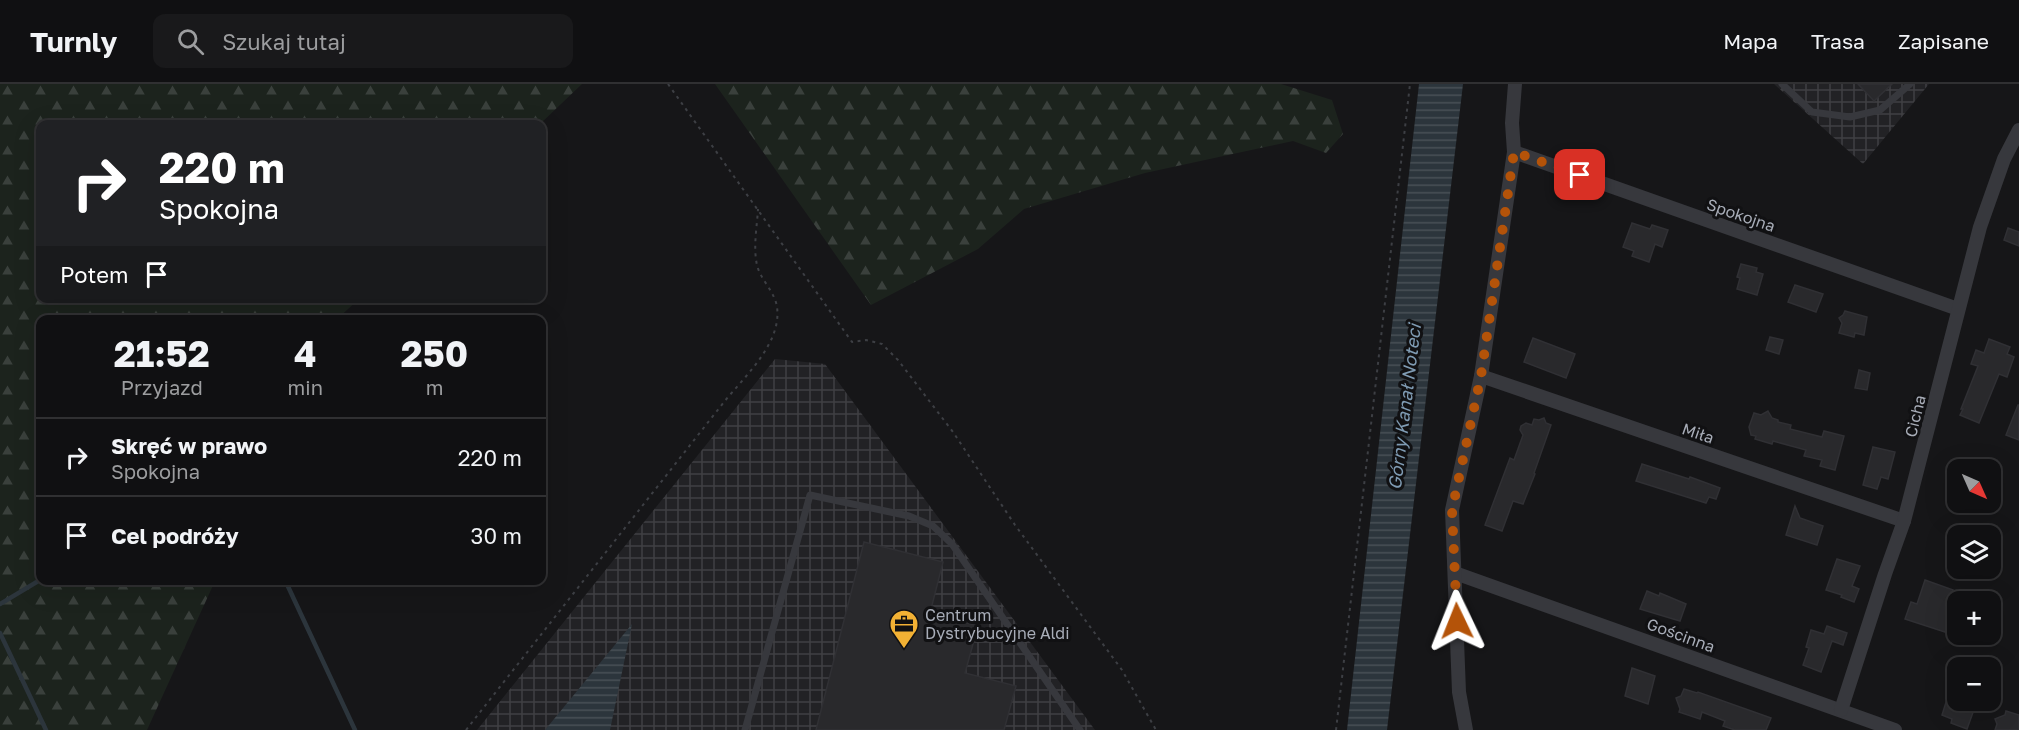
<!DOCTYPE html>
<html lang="pl">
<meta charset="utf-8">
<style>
body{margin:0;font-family:"Golos Text",sans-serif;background:#19191b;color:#f1f3f6;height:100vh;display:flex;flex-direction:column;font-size:22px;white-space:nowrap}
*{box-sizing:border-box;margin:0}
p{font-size:20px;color:#9c9d9f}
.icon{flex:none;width:33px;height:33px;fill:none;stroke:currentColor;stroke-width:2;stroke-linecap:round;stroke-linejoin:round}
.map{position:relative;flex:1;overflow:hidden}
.side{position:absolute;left:36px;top:231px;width:510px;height:270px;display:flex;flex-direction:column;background:#101012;border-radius:12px;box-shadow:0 6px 24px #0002,0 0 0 2px #303032}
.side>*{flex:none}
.top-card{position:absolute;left:36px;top:36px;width:510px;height:183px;border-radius:12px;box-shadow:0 6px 24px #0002,0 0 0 2px #303032;background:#202124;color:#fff;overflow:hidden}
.needle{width:39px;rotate:135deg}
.fabs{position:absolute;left:1947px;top:375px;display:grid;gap:12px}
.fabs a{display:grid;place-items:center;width:54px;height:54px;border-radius:12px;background:#101012;box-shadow:0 6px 24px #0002,0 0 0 2px #303032;font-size:30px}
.pin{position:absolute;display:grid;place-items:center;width:51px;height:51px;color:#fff;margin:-26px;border-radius:12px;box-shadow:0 3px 9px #0006}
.me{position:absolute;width:66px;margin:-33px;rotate:358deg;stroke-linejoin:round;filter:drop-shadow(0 0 4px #0008)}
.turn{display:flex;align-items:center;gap:21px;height:126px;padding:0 24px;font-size:27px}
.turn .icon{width:78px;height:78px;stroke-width:2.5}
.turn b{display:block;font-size:42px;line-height:51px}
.then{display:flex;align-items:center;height:57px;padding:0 24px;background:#0003;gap:12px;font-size:22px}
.eta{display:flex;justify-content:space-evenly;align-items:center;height:102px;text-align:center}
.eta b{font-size:36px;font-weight:700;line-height:42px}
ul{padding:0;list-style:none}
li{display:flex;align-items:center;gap:18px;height:78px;padding:0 24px;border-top:2px solid #303032}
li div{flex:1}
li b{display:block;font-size:22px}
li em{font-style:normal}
header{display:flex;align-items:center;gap:36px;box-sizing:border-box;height:84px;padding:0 30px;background:#101012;border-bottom:2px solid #303032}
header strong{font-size:28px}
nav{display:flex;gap:33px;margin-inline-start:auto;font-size:21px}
.search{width:420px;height:54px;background:#19191b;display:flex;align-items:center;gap:15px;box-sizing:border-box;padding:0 21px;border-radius:12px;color:#9c9d9f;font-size:22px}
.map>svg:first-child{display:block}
.industrial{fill:url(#industrial-grid)}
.forest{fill:url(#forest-firs)}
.water{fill:url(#water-rules)}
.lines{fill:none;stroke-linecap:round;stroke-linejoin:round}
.stream{stroke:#2c353c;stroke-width:4.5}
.building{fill:#29292c;stroke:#303034;stroke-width:1.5}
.path{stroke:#3d3f44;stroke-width:2;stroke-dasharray:3 4.5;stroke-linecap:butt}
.lane{stroke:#37383d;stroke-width:7}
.street{stroke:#37383d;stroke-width:14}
.route{stroke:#b45309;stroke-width:10;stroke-dasharray:0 18}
.labels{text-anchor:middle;stroke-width:6;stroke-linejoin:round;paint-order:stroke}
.street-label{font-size:16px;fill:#a8adb8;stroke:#111113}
.poi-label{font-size:16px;fill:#a8adb8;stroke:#111113;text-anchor:start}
.water-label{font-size:18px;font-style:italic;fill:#7f9bb3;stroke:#111113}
</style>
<header>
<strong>Turnly</strong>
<div class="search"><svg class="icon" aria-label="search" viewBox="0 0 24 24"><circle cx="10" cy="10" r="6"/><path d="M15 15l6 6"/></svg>Szukaj tutaj</div>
<nav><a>Mapa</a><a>Trasa</a><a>Zapisane</a></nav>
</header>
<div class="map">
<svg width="2019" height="646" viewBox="0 0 2019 646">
<defs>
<pattern id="industrial-grid" width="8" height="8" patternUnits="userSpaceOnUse" patternTransform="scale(1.5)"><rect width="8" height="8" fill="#222225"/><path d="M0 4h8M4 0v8" fill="none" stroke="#3f3f43"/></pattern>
<pattern id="forest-firs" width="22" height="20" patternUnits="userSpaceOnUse" patternTransform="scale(1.5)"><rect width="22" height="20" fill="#1c231d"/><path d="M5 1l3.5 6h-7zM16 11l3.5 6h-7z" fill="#3a403c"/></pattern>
<pattern id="water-rules" width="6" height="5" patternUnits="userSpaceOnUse" patternTransform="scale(1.5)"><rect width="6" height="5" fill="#2c353c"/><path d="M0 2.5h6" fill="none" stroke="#485056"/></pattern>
</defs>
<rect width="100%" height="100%" fill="#161618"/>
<g class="industrial">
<polygon points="1774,0 1929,0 1863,80"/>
<polygon points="775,275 825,280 1095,646 477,646"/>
</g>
<g class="forest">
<polygon points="0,0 582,0 540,40 40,40 40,214 359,215 337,235 40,236 40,496 215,497 147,646 0,646"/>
<polygon points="715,0 1281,0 1332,16 1343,50 1326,69 1293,57 1145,89 1024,125 978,165 871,221"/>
</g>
<g class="water">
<polygon points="1419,0 1463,0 1387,646 1347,646"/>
<polygon points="632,540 610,646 545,646"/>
</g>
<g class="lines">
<g class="stream">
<polyline points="285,496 355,646"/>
<polyline points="0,520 40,496"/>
<polyline points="0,549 46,646"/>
</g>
</g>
<g class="building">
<polygon points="1858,0 1892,0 1874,17"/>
<polygon points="1632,139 1650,145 1652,141 1668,146 1662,163 1655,160 1649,178 1632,172 1634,167 1623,163"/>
<polygon points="2008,144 2019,148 2019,162 2004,156"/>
<polygon points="1741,180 1757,184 1756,188 1763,190 1757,211 1737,205 1740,194 1737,193"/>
<polygon points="1795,201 1823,210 1816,228 1788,218"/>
<polygon points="1845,227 1867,233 1864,251 1855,249 1854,253 1839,249 1842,239 1839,234 1843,231"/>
<polygon points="1770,253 1783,256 1779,270 1766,266"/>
<polygon points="1533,254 1575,270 1566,294 1524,278"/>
<polygon points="1989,255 2010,263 2007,270 2014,273 2007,293 1999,290 1979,339 1960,331 1963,325 1961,325 1978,282 1971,280 1976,266 1984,269"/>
<polygon points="1859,286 1870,289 1867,306 1855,304"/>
<polygon points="2018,321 2019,321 2019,356 2006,351"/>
<polygon points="1768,327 1772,334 1778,336 1778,338 1791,341 1790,345 1822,353 1824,347 1844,352 1835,386 1820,382 1822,376 1804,372 1806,366 1773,357 1772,360 1755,355 1756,352 1751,351 1749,343 1754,329 1761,331"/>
<polygon points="1544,334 1546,339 1551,341 1534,389 1535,390 1523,420 1513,417 1502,447 1485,441 1510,374 1514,376 1523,351 1520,346 1521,342 1526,339 1532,341 1534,335 1539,336"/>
<polygon points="1873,363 1895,368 1888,395 1881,393 1877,405 1863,401"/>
<polygon points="1642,380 1689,395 1690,393 1720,404 1716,415 1709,413 1706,419 1636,397"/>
<polygon points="1795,422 1800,434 1823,442 1817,461 1786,451"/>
<polygon points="864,458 943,478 930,529 978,542 965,589 1016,602 1004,646 816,646"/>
<polygon points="1837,475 1860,482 1852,502 1859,505 1854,518 1841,513 1842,511 1826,506"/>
<polygon points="1925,496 1953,506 1946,525 1952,527 1945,548 1905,535 1911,518 1917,520"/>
<polygon points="1647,507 1659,512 1660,509 1686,520 1680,537 1640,525"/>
<polygon points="1827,542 1847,549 1843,561 1832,557 1821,588 1803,581 1809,564 1806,563 1811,546 1824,550"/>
<polygon points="1632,584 1655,592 1648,620 1625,612"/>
<polygon points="1684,605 1697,609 1698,608 1771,634 1766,646 1735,646 1723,642 1725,637 1702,628 1700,635 1679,628 1680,625 1676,614 1681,612"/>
<polygon points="1947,615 1963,621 1965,616 1976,620 1967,645 1951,639 1952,635 1942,631"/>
<polygon points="2006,627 2019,631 2019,646 1995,646 1997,640 1995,635 2005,631"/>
</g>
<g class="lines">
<g class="path">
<polyline points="668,0 852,258 866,256 882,260 898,276 953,348 1015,441 1122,586 1156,646"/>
<path d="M466,646L724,318C745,292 782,259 777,223C775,208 760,195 757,181C753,163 757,143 758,125"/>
<polyline points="1336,646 1410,0"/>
</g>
<g class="lane">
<polyline points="1782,0 1812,28 1850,33 1880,26 1910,0"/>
<polyline points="745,646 810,411 909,432 933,442 952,460 1080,646"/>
</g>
<g class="street">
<polyline points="1514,68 1958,225"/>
<polyline points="1481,292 1904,437"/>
<polyline points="1455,489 1895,646"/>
<polyline points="1841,626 1885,490 1904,437 1980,143 2004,75 2019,46"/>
<polyline points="1466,646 1459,608 1452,426 1481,292 1514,68 1512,39 1515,0"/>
</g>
</g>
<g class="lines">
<polyline class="route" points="1457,537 1452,426 1481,292 1514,68 1580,91"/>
</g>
<defs>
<g id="office-pin" transform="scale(1.5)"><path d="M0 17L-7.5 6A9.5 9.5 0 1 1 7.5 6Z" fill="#f2b134" stroke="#111113"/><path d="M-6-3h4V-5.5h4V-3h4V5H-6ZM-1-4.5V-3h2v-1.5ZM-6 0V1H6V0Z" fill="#111"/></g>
</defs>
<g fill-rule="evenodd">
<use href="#office-pin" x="904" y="540"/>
</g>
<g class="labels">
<g class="street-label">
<text transform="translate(1741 131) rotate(19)" y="6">Spokojna</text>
<text transform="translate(1915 332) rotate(-76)" y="6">Cicha</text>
<text transform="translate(1698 349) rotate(19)" y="6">Miła</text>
<text transform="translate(1681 551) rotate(20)" y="6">Gościnna</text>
</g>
<g class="poi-label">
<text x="925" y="537">Centrum<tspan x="925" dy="18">Dystrybucyjne Aldi</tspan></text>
</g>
<g class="water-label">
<text transform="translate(1405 323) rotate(-83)" y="6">Górny Kanał Noteci</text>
</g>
</g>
</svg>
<div class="fabs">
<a><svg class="needle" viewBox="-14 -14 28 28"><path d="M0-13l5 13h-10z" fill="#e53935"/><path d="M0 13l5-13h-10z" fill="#9c9d9f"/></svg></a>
<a><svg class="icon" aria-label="layers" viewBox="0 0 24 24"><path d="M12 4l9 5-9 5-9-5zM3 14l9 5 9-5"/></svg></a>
<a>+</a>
<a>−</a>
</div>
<div class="pin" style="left:1580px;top:91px;background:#d93025"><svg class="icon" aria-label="arrive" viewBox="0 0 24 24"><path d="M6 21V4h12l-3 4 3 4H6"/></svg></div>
<svg class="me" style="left:1457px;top:537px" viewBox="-20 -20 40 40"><path d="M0-17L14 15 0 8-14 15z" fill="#b45309" stroke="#fff" stroke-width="4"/></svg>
<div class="top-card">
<div class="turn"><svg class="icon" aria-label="right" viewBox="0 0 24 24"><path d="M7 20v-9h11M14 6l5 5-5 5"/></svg><div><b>220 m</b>Spokojna</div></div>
<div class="then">Potem<svg class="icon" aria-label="arrive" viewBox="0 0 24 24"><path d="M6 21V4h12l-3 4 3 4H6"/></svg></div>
</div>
<section class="side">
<div class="eta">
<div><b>21:52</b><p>Przyjazd</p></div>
<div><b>4</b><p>min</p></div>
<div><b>250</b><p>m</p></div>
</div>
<ul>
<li><svg class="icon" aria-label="right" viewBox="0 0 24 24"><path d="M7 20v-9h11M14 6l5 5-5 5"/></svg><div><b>Skręć w prawo</b><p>Spokojna</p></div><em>220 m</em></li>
<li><svg class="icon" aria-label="arrive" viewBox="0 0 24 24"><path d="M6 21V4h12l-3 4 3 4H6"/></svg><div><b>Cel podróży</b></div><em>30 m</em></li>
</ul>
</section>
</div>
